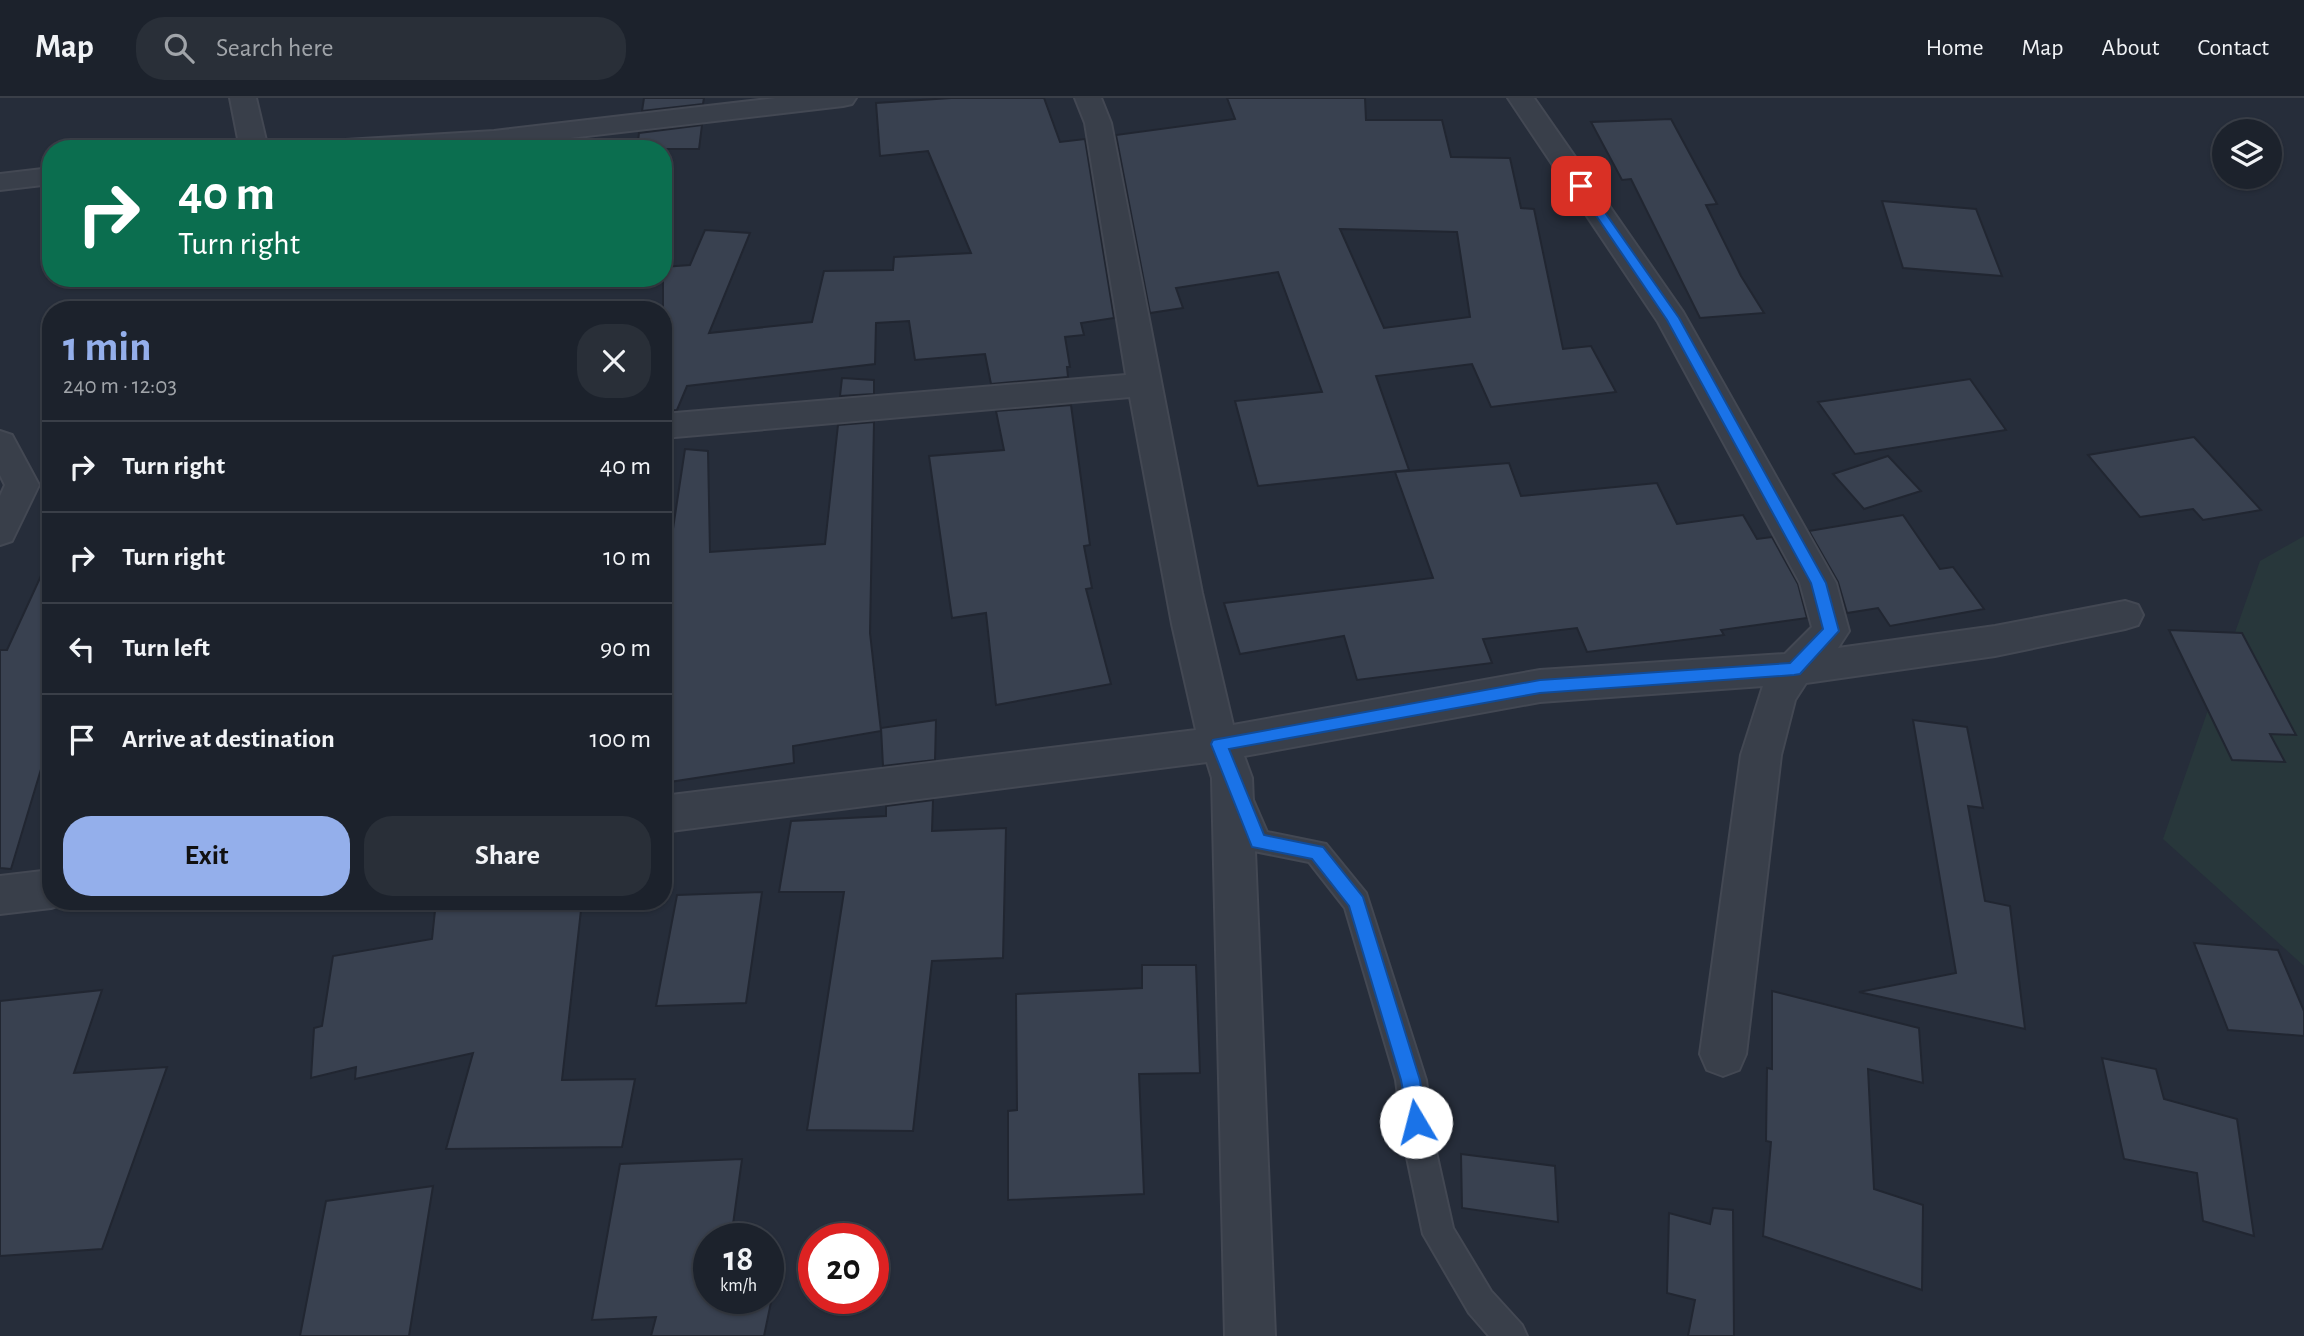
<!DOCTYPE html>
<meta charset="utf-8">
<style>
body{margin:0;font-family:"Alegreya Sans",sans-serif;background:#292f38;color:#f1f3f6;height:100vh;display:flex;flex-direction:column;font-size:26px;white-space:nowrap}
*{box-sizing:border-box;margin:0}
p{font-size:23px;color:#a0a4a9}
.icon{flex:none;width:38px;height:38px;fill:none;stroke:currentColor;stroke-width:2;stroke-linecap:round;stroke-linejoin:round}
.map{position:relative;flex:1;overflow:hidden}
.sheet{position:absolute;left:42px;top:203px;width:630px;height:609px;display:flex;flex-direction:column;background:#1c222c;border-radius:28px;box-shadow:0 2px 5px #0004,0 0 0 2px #3a3f48}
.sheet>*{flex:none}
.top-card{position:absolute;left:42px;top:42px;width:630px;height:147px;border-radius:28px;box-shadow:0 2px 5px #0004,0 0 0 2px #3a3f48;background:#0b6e4f;color:#fff;overflow:hidden}
.buttons{position:absolute;left:2212px;top:21px;display:grid;gap:14px}
.buttons a{display:grid;place-items:center;width:70px;height:70px;border-radius:50%;background:#1c222c;box-shadow:0 2px 5px #0004,0 0 0 2px #3a3f48;font-size:35px}
.speed{position:absolute;left:693px;top:1125px;display:flex;gap:14px;font-size:35px;font-weight:700;text-align:center}
.speed>*{display:grid;place-content:center;width:91px;height:91px;border-radius:50%;background:#1c222c;box-shadow:0 2px 5px #0004,0 0 0 2px #3a3f48;line-height:1}
.speed small{font-size:18px;font-weight:400}
.speed .limit{border:10px solid #d22;background:#fff;color:#111}
.pin{position:absolute;display:grid;place-items:center;width:60px;height:60px;color:#fff;margin:-30px;border-radius:14px;box-shadow:0 4px 10px #0006}
.me{position:absolute;width:77px;margin:-38px;rotate:352deg;stroke-linejoin:round;filter:drop-shadow(0 0 5px #0008)}
.turn{display:flex;align-items:center;gap:24px;height:147px;padding:0 21px;font-size:32px}
.turn .icon{width:91px;height:91px;stroke-width:2.5}
.turn b{display:block;font-size:49px;line-height:60px}
.round{display:grid;place-items:center;flex:none;width:74px;height:74px;border-radius:28px;background:#292f38}
.head{display:flex;align-items:center;justify-content:space-between;height:119px;padding:0 21px}
h1{font-size:42px;font-weight:700;line-height:52px;color:#94afeb}
.button{display:flex;gap:14px;margin-top:auto;padding:14px 21px}
.button a{flex:1;height:80px;border-radius:28px;background:#94afeb;color:#111;font-size:28px;font-weight:700;line-height:80px;text-align:center}
.button a+a{background:#292f38;color:#f1f3f6}
ul{padding:0;list-style:none}
li{display:flex;align-items:center;gap:21px;height:91px;padding:0 21px;border-top:2px solid #3a3f48}
li div{flex:1}
li b{display:block;font-size:26px}
li em{font-style:normal}
header{display:flex;align-items:center;gap:42px;box-sizing:border-box;height:98px;padding:0 35px;background:#1c222c;border-bottom:2px solid #3a3f48}
header strong{font-size:33px}
nav{display:flex;gap:38px;margin-inline-start:auto;font-size:24px}
.search{width:490px;height:63px;background:#292f38;display:flex;align-items:center;gap:18px;box-sizing:border-box;padding:0 24px;border-radius:28px;color:#a0a4a9;font-size:26px}
.map>svg:first-child{display:block}
.green{fill:#28373b}
.building{fill:#394150;stroke:#212631;stroke-width:2;fill-rule:evenodd}
.lines{fill:none;stroke-linecap:round;stroke-linejoin:round}
.lane-casing{stroke:#434853;stroke-width:4}
.street-casing{stroke:#434853;stroke-width:4}
.lane{fill:#393f4a;fill-rule:evenodd}
.street{fill:#393f4a;fill-rule:evenodd}
.route{fill:#1a73e8;stroke:#114b97;stroke-width:2}
</style>
<header>
<strong>Map</strong>
<div class="search"><svg class="icon" aria-label="search" viewBox="0 0 24 24"><circle cx="10" cy="10" r="6"/><path d="M15 15l6 6"/></svg>Search here</div>
<nav><a>Home</a><a>Map</a><a>About</a><a>Contact</a></nav>
</header>
<div class="map">
<svg width="2304" height="1238" viewBox="0 0 2304 1238">
<rect width="100%" height="100%" fill="#262d3a"/>
<polygon class="green" points="2304,438 2304,868 2163,741 2260,463"/>
<g class="building">
<polygon points="644,0 704,0 703,6 642,13"/>
<polygon points="951,0 1044,0 1060,44 1085,41 1114,220 1081,225 1084,237 1065,239 1070,269 1067,269 1068,279 991,286 985,256 915,262 909,223 876,225 875,266 687,288 677,312 663,313 663,169 690,167 705,132 750,135 709,235 812,224 824,173 893,172 894,159 971,155 928,53 880,58 876,5"/>
<path d="M1227,0H1365L1366,22H1442L1451,59L1510,60L1521,110L1534,111L1563,251L1591,248L1616,294L1491,309L1472,266L1376,278L1409,372L1258,388L1235,303L1322,294L1278,174L1176,190L1183,210L1150,215L1116,37L1235,21ZM1340,131L1457,134L1470,219L1384,230Z"/>
<polygon points="1671,21 1717,106 1706,107 1741,178 1764,215 1700,220 1631,81 1622,82 1591,24"/>
<polygon points="702,27 699,51 637,51 639,35"/>
<polygon points="1882,103 1976,111 2002,178 1903,170"/>
<polygon points="842,280 874,282 874,296 840,298"/>
<polygon points="1970,281 2006,332 1855,356 1818,304"/>
<polygon points="1071,307 1090,447 1084,448 1092,490 1086,491 1111,586 996,607 986,515 952,520 929,358 1004,352 996,313"/>
<polygon points="874,324 870,535 881,633 793,648 794,665 663,685 663,497 685,351 708,353 710,454 825,446 838,327"/>
<polygon points="2194,339 2261,412 2203,422 2193,411 2140,419 2088,357"/>
<polygon points="1888,358 1921,393 1864,411 1833,376"/>
<polygon points="1509,365 1521,398 1657,385 1677,426 1743,417 1757,441 1772,439 1798,486 1807,520 1721,532 1724,537 1587,554 1577,530 1483,541 1492,565 1357,582 1344,538 1240,556 1224,505 1433,480 1395,374"/>
<polygon points="1903,417 1940,471 1953,469 1984,511 1890,528 1878,510 1847,515 1838,484 1809,433"/>
<polygon points="51,456 51,638 11,771 0,770 0,552 7,552"/>
<polygon points="2169,532 2242,535 2296,637 2270,636 2285,664 2232,662"/>
<polygon points="936,622 935,662 883,668 881,630"/>
<polygon points="1913,622 1967,629 1983,710 1968,708 1985,803 2010,808 2025,931 1859,894 1956,875"/>
<polygon points="933,702 932,733 1006,730 1003,860 932,863 913,1033 807,1032 844,794 779,794 791,723 886,718 886,708"/>
<polygon points="762,794 746,905 656,908 677,797"/>
<polygon points="436,803 582,803 562,982 635,981 622,1049 446,1051 473,955 355,981 356,969 311,980 314,930 322,928 333,858 432,841"/>
<polygon points="2194,845 2278,852 2304,913 2304,938 2228,932"/>
<polygon points="1142,867 1196,867 1200,975 1139,976 1144,1096 1008,1102 1008,1013 1017,1012 1016,896 1142,890"/>
<polygon points="102,892 74,975 167,969 102,1151 0,1158 0,903"/>
<polygon points="1772,893 1919,930 1923,985 1868,971 1874,1091 1923,1107 1922,1192 1763,1138 1771,1044 1766,1043 1767,970 1772,971"/>
<polygon points="2102,960 2156,971 2164,1001 2237,1021 2254,1138 2203,1123 2197,1075 2124,1061"/>
<polygon points="1461,1056 1555,1068 1558,1124 1462,1110"/>
<polygon points="742,1061 731,1141 709,1141 709,1200 768,1200 768,1185 775,1185 764,1238 651,1238 656,1219 592,1222 620,1066"/>
<polygon points="433,1088 409,1238 300,1238 326,1103"/>
<polygon points="1713,1110 1733,1112 1734,1238 1688,1238 1695,1202 1667,1195 1669,1115 1710,1126"/>
</g>
<g class="lines">
<g class="lane-casing">
<polygon id="lane" points="1241,692 1250,695 1267,734 1326,746 1366,795 1426,982 1434,1045 1453,1130 1491,1193 1522,1227 1527,1238 1489,1238 1469,1215 1423,1136 1404,1045 1396,982 1345,810 1309,764 1249,752 1228,703 1232,695"/>
</g>
<g class="street-casing">
<g id="street">
<polygon points="230,0 256,0 268,51 240,51"/>
<polygon points="776,0 856,0 852,6 843,8 494,49 316,51 319,45 329,43 494,33"/>
<polygon points="1075,0 1101,0 1111,25 1202,495 1233,627 1540,572 1785,556 1812,529 1800,485 1658,224 1508,0 1534,0 1683,214 1836,485 1849,533 1838,550 1995,528 2125,503 2138,507 2143,517 2138,527 2125,531 1995,558 1806,585 1795,602 1781,657 1746,956 1739,972 1723,978 1707,972 1700,956 1741,657 1763,588 1540,604 1244,658 1252,680 1275,1238 1225,1238 1212,680 1207,664 663,734 663,698 1196,632 1172,526 1130,299 663,340 663,316 1126,277 1085,25"/>
<polygon points="51,70 51,86 0,92 0,76"/>
<polygon points="0,333 12,337 39,387 12,443 0,447 0,398 5,387 0,377"/>
<polygon points="51,772 51,803 66,805 51,810 0,816 0,778"/>
</g>
</g>
<use href="#lane" class="lane"/>
<use href="#street" class="street"/>
</g>
<polygon class="route" points="1577,86 1585,86 1679,220 1826,485 1839,533 1800,576 1794,577 1540,595 1229,651 1264,737 1323,749 1363,799 1420,982 1426,1024 1423,1031 1416,1033 1410,1031 1401,982 1349,808 1312,761 1252,749 1211,646 1213,642 1540,582 1790,565 1823,531 1811,485 1667,222 1576,88"/>
</svg>
<div class="buttons">
<a><svg class="icon" aria-label="layers" viewBox="0 0 24 24"><path d="M12 4l9 5-9 5-9-5zM3 14l9 5 9-5"/></svg></a>
</div>
<div class="speed"><div>18<small>km/h</small></div><div class="limit">20</div></div>
<div class="pin" style="left:1581px;top:88px;background:#d93025"><svg class="icon" aria-label="arrive" viewBox="0 0 24 24"><path d="M6 21V4h12l-3 4 3 4H6"/></svg></div>
<svg class="me" style="left:1416px;top:1024px" viewBox="-20 -20 40 40"><circle r="19" fill="#fff"/><path d="M0-13L10 11 0 6-10 11z" fill="#1a73e8"/></svg>
<div class="top-card">
<div class="turn"><svg class="icon" aria-label="right" viewBox="0 0 24 24"><path d="M7 20v-9h11M14 6l5 5-5 5"/></svg><div><b>40 m</b>Turn right</div></div>
</div>
<section class="sheet">
<div class="head"><div><h1>1 min</h1><p>240 m · 12:03</p></div><a class="round"><svg class="icon" aria-label="close" viewBox="0 0 24 24"><path d="M6 6l12 12M18 6L6 18"/></svg></a></div>
<ul>
<li><svg class="icon" aria-label="right" viewBox="0 0 24 24"><path d="M7 20v-9h11M14 6l5 5-5 5"/></svg><div><b>Turn right</b></div><em>40 m</em></li>
<li><svg class="icon" aria-label="right" viewBox="0 0 24 24"><path d="M7 20v-9h11M14 6l5 5-5 5"/></svg><div><b>Turn right</b></div><em>10 m</em></li>
<li><svg class="icon" aria-label="left" viewBox="0 0 24 24"><path d="M17 20v-9H6M10 6l-5 5 5 5"/></svg><div><b>Turn left</b></div><em>90 m</em></li>
<li><svg class="icon" aria-label="arrive" viewBox="0 0 24 24"><path d="M6 21V4h12l-3 4 3 4H6"/></svg><div><b>Arrive at destination</b></div><em>100 m</em></li>
</ul>
<div class="button"><a>Exit</a><a>Share</a></div>
</section>
</div>
